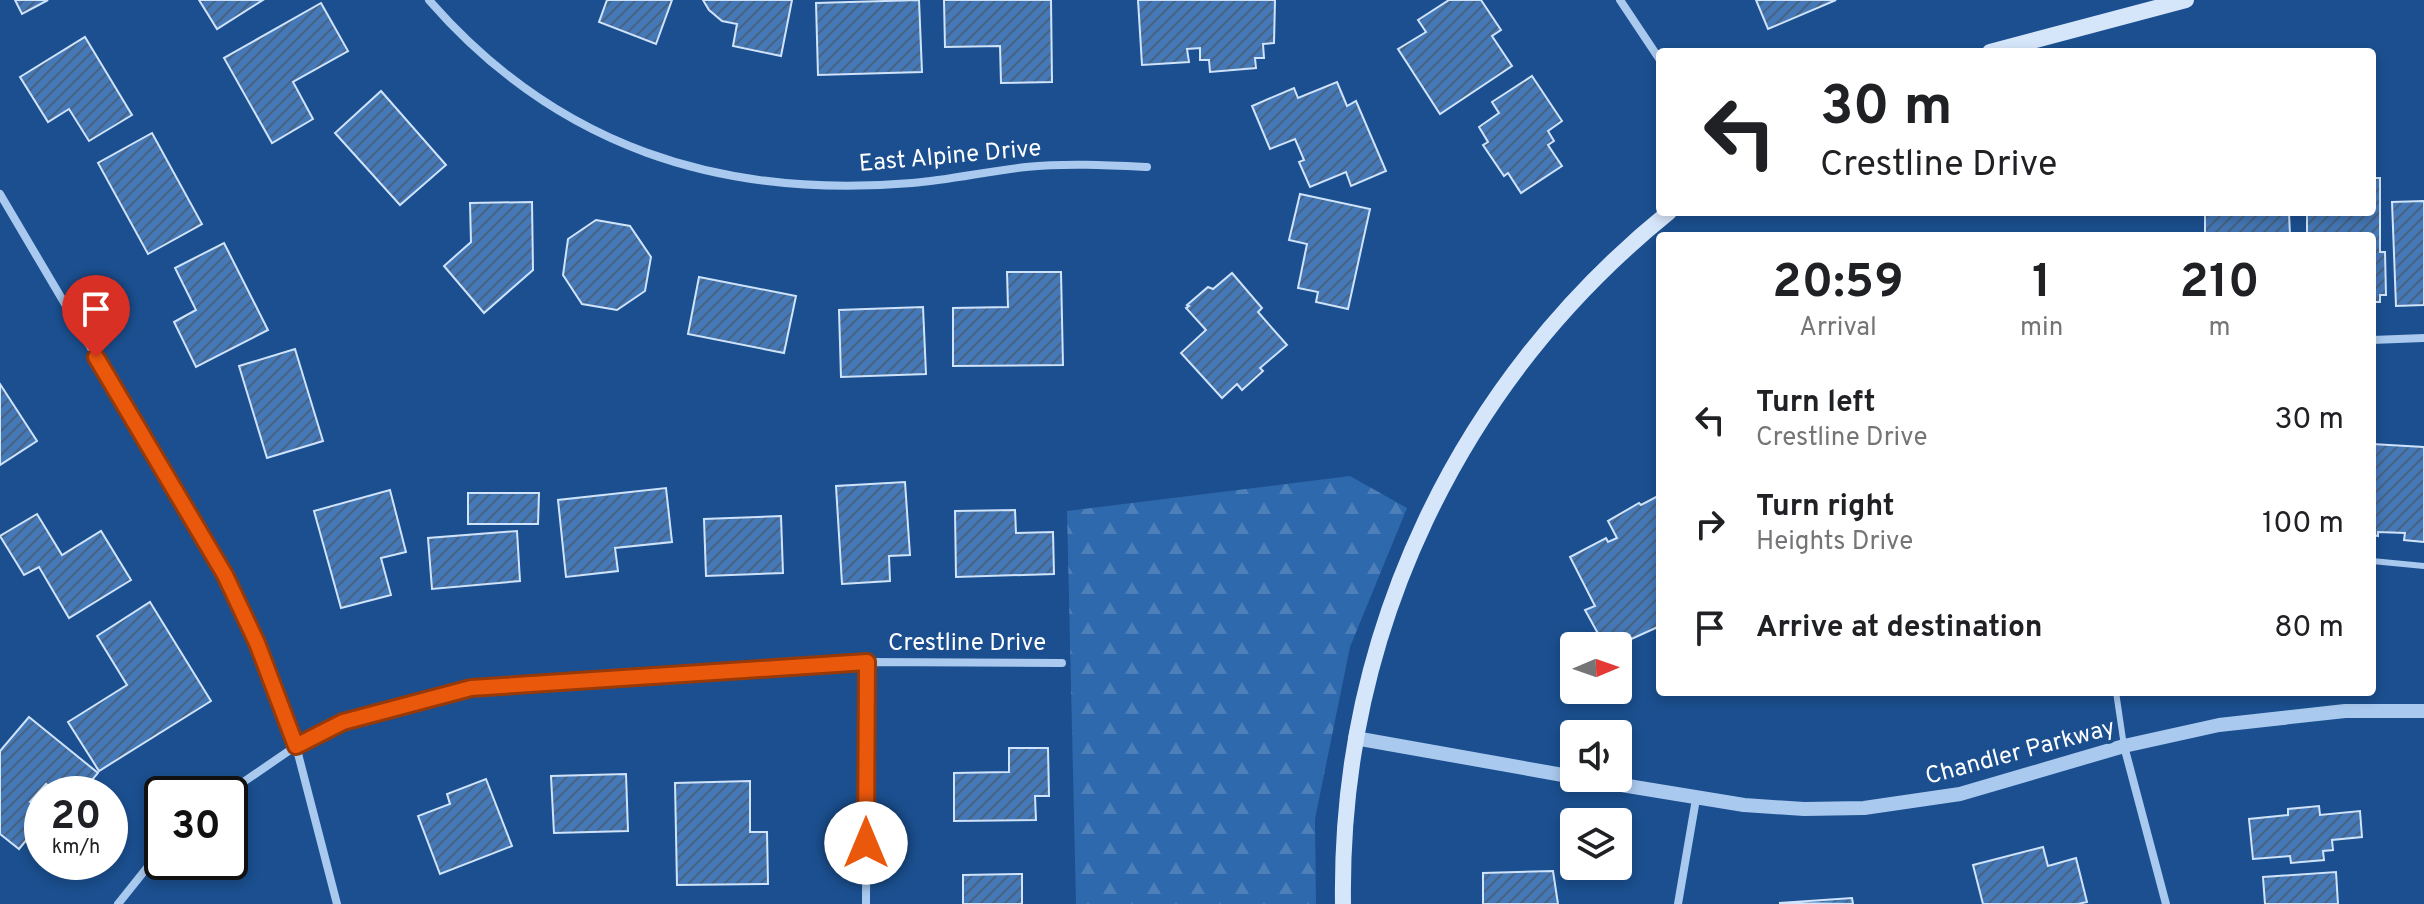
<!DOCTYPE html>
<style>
body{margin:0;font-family:Overpass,sans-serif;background:#f2f2f2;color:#202124;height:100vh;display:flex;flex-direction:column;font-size:30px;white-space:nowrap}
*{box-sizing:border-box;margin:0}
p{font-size:26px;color:#757577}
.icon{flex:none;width:44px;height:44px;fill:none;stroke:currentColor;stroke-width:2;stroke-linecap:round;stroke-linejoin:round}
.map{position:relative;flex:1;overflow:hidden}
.side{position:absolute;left:1656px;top:232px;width:720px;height:464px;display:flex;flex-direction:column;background:#fff;border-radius:8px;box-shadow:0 4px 12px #0003}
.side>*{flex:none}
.guide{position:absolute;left:1656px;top:48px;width:720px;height:168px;border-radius:8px;box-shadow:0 4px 12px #0003;background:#fff;color:#202124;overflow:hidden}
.needle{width:52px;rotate:88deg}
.buttons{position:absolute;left:1560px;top:632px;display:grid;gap:16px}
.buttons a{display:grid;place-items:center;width:72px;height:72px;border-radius:8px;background:#fff;box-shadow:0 4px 12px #0003;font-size:40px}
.speed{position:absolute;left:24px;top:776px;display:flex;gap:16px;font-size:40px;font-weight:700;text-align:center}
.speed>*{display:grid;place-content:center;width:104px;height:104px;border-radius:50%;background:#fff;box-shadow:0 4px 12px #0003;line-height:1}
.speed small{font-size:20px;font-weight:400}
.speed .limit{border:4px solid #111;border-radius:12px;background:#fff;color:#111}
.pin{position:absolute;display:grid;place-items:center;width:68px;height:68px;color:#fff;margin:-82px -34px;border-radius:50% 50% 50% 0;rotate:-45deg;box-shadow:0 0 8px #0007}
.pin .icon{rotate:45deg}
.me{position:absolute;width:88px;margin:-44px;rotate:0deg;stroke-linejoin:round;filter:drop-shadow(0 0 6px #0008)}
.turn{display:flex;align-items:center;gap:28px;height:168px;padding:0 32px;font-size:36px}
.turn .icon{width:104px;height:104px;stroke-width:2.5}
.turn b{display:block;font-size:56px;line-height:68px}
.eta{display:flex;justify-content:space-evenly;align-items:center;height:136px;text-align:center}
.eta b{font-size:48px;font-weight:700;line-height:56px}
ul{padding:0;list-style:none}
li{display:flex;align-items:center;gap:24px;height:104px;padding:0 32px}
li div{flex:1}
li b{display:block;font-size:30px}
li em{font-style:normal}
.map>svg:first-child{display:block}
.forest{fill:url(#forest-firs)}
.building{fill:url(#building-hatch);stroke:#cfe3fa;stroke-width:2}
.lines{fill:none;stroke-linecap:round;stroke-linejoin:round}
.service{stroke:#a9c9ee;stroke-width:6}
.minor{stroke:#a9c9ee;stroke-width:8}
.tertiary{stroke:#a9c9ee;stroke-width:14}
.secondary{stroke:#d6e6fa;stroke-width:16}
.route-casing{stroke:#983908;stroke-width:20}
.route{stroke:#ea580c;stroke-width:14}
.labels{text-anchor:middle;stroke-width:7;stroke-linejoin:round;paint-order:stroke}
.street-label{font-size:24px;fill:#fff;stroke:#1b4f8f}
</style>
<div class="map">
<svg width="2424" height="904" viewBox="0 0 2424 904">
<defs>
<pattern id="forest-firs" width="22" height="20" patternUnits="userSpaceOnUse" patternTransform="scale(2)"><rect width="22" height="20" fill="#2e69ad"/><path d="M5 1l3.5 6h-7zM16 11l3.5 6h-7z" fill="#4d80b9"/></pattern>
<pattern id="building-hatch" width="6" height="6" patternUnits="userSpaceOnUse" patternTransform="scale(2)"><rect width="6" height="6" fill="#4478b7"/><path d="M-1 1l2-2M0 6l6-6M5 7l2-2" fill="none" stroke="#486282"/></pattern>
</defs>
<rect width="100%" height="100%" fill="#1b4f8f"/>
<polygon class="forest" points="1350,476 1407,508 1350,647 1315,819 1316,904 1076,904 1067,511"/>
<g class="building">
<polygon points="15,0 48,0 22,14"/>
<polygon points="199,0 263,0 217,29"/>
<polygon points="607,0 672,0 656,44 599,22"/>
<polygon points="703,0 792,0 781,56 733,46 737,24 722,21 709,10"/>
<polygon points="919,0 922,72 818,75 816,3"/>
<polygon points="944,0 1051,0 1052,82 1001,83 1000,46 945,47"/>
<polygon points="1138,0 1275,0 1274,43 1263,44 1264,58 1255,58 1256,68 1210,72 1209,60 1200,60 1200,48 1187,49 1189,62 1142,65"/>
<polygon points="1449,0 1481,0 1501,30 1492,36 1512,66 1440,114 1398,49 1426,32 1418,20"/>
<polygon points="1756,0 1836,0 1768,29"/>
<polygon points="321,3 348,51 293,82 313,119 272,143 224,58"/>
<polygon points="85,37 132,115 89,141 69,109 48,122 20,77"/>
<polygon points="1532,76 1562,121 1548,131 1554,141 1548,145 1562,166 1521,193 1508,173 1504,176 1483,145 1488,142 1479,127 1499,113 1492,102"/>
<polygon points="1337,82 1347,106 1356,101 1386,171 1351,186 1346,172 1310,187 1299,162 1304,160 1295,139 1270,149 1252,106 1294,88 1298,98"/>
<polygon points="381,91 446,165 400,205 335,133"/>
<polygon points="152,133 202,224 148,254 98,163"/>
<polygon points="2372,178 2380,178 2380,252 2385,252 2386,295 2380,295 2380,302 2372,302 2372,236 2307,236 2307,212 2372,212"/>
<polygon points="1300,194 1370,209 1348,309 1316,302 1318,292 1298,288 1307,244 1289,240"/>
<polygon points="2424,201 2424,305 2396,306 2392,202"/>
<polygon points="532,202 533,270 484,313 444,266 471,242 470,203"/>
<polygon points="2205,212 2289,212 2290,236 2205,236"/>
<polygon points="596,220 630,226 651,257 645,291 617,310 582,304 563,275 568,239"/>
<polygon points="224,243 268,330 196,367 174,322 196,310 175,268"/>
<polygon points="1007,272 1061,272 1063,365 953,366 953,308 1008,307"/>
<polygon points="1232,273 1262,308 1258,312 1287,345 1260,368 1263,371 1242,390 1237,384 1222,398 1181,353 1206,330 1186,308 1189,306 1187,305 1208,287 1213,289"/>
<polygon points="699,277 796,296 784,353 688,334"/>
<polygon points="923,307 926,374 841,377 839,310"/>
<polygon points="295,349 323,441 267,458 239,366"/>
<polygon points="0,384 37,441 0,465"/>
<polygon points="2372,444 2424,447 2424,542 2404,540 2405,533 2378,532 2378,536 2372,535"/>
<polygon points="905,482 910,555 889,556 890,581 842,584 836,486"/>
<polygon points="666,488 672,542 615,548 618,571 566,577 558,500"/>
<polygon points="390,490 406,552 381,558 391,595 341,608 314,511"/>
<polygon points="468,493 539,493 538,524 468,524"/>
<polygon points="1660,495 1660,626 1616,646 1610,635 1601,639 1585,610 1595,606 1570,557 1606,538 1608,542 1617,538 1608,521 1639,503 1641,505"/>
<polygon points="1015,510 1016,533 1053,532 1054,574 956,577 955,511"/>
<polygon points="37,514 62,555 101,531 131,580 69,618 39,567 24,575 0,536"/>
<polygon points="781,516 783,573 706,576 704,519"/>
<polygon points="517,531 520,581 432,589 428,538"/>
<polygon points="150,602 211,701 99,771 68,722 127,685 97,636"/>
<polygon points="29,717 98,773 80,794 58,794 46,784 30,802 42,812 42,821 19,849 0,834 0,751"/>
<polygon points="1009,748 1048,748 1049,796 1035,796 1036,820 954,821 954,773 1009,772"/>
<polygon points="626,774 628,831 554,833 551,776"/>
<polygon points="486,779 512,846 440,874 418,816 450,804 447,794"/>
<polygon points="750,781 750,832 767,832 768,884 677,885 675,783"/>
<polygon points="2319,806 2320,815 2360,811 2362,837 2332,840 2333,850 2323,851 2324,860 2291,863 2290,856 2253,859 2249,819 2288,815 2288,809"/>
<polygon points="2043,847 2048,866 2076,858 2087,902 2078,904 1983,904 1973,865"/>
<polygon points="1553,871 1558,904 1483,904 1483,873"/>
<polygon points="2336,872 2338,904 2265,904 2263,877"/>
<polygon points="1022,874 1022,904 963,904 963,875"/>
<polygon points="1852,898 1853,904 1779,903"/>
</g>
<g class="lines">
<g class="service">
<polyline points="2372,561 2424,566"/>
<polyline points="2116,692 2124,746"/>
</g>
<g class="minor">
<path d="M429,0C557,147 720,199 912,183C950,180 988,171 1026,167C1066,163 1106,165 1147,167"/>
<polyline points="1620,0 1660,60"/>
<polyline points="0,194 225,575 257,643 296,746 337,904"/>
<polyline points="2372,340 2424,338"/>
<polyline points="2124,746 2166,904"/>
<polyline points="226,794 296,746 343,722 471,688 867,662 1062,663"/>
<polyline points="118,904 162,849"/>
<polyline points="866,904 867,662"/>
<polyline points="1678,904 1696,799"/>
</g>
<g class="tertiary">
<polyline points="1355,738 1574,777"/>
<polyline points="1579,778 1744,805 1804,809 1864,808 1960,794 2124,746 2219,725 2345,711 2424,711"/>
</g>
<g class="secondary">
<polyline points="1990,52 2186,0"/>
<path d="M1343,904C1339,633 1459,382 1669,212"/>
</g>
</g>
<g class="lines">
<g class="route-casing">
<polyline id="route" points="96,357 225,575 257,643 296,746 343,722 471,688 867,662 866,843"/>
</g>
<use href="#route" class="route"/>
</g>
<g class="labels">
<g class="street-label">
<text transform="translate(950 155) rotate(-5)" y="8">East Alpine Drive</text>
<text x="967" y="650">Crestline Drive</text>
<text transform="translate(2020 751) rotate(-15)" y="8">Chandler Parkway</text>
</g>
</g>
</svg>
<div class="buttons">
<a><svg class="needle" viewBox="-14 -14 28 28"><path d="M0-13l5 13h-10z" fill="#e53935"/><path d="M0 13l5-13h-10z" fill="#757577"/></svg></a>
<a><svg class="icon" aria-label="sound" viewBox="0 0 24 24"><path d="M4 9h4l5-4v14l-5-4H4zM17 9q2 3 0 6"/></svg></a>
<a><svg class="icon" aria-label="layers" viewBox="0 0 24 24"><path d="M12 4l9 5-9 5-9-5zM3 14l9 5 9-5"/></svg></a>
</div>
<div class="speed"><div>20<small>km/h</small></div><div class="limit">30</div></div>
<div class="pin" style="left:96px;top:357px;background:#d93025"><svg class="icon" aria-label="arrive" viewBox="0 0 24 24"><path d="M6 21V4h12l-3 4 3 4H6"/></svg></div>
<svg class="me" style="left:866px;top:843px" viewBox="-20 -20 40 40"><circle r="19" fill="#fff"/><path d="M0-13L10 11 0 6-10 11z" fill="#ea580c"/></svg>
<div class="guide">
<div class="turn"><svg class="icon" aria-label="left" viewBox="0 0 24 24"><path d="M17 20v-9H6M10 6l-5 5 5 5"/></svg><div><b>30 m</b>Crestline Drive</div></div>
</div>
<section class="side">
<div class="eta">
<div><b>20:59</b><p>Arrival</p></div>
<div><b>1</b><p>min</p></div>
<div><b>210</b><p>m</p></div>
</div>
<ul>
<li><svg class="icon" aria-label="left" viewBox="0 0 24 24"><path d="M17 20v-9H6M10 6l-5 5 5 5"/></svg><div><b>Turn left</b><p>Crestline Drive</p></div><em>30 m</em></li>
<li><svg class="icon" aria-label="right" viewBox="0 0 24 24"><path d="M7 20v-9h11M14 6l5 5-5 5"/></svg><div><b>Turn right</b><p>Heights Drive</p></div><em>100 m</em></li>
<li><svg class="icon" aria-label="arrive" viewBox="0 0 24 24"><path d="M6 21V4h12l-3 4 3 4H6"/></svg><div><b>Arrive at destination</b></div><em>80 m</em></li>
</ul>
</section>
</div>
